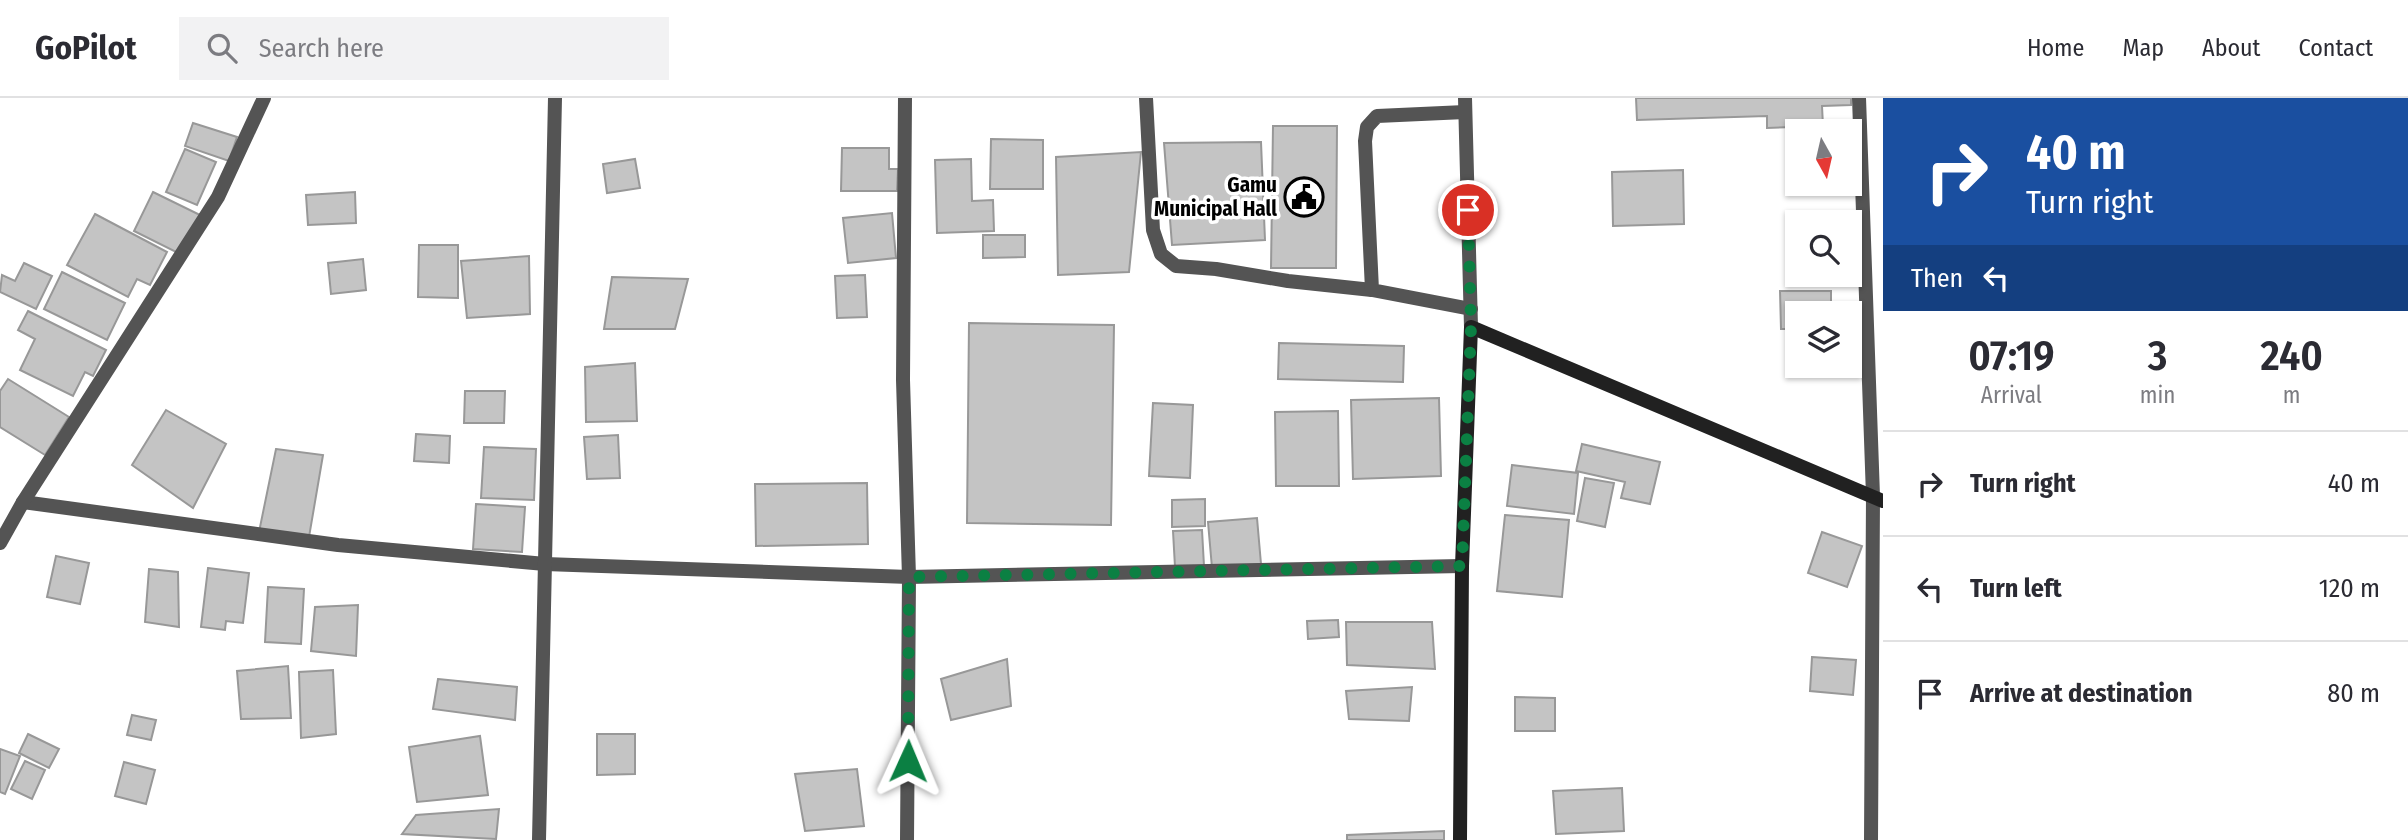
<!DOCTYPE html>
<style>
body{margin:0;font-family:"Fira Sans Condensed",sans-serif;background:#f2f2f3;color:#2b2b33;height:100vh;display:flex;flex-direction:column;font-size:26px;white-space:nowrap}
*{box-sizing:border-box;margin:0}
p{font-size:23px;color:#7c7c81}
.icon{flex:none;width:38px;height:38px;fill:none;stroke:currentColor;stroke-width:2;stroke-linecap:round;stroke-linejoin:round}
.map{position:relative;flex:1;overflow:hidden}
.drawer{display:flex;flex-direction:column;background:#fff;width:525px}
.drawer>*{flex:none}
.top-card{background:#1a4fa0;color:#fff;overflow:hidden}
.needle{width:46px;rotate:172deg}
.controls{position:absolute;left:1785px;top:21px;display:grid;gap:14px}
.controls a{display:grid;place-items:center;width:77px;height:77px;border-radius:0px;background:#fff;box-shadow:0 2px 5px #0004;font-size:35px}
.pin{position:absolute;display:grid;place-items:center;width:60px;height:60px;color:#fff;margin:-30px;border:4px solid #fff;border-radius:50%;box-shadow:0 2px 7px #0007}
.me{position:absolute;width:77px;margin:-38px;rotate:1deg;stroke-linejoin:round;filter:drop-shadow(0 0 5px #0008)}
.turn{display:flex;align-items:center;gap:24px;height:147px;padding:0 28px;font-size:32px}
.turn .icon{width:91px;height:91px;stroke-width:2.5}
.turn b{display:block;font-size:49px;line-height:60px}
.then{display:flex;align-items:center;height:66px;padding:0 28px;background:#0003;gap:14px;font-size:26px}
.eta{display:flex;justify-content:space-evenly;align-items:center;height:119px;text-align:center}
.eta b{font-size:42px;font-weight:600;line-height:49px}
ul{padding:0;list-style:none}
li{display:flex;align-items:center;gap:21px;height:105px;padding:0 28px;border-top:2px solid #e1e1e2}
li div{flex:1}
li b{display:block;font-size:26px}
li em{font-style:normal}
header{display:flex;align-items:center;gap:42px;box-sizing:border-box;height:98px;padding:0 35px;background:#fff;border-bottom:2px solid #e1e1e2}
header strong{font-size:33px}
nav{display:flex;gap:38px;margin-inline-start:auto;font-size:24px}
.search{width:490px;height:63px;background:#f2f2f3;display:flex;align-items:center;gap:18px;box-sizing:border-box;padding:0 24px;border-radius:0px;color:#7c7c81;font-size:26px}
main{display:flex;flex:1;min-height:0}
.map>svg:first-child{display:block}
.building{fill:#c4c4c4;stroke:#989898;stroke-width:2}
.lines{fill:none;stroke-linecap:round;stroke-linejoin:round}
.lane{stroke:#545454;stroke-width:14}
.street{stroke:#545454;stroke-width:14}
.secondary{stroke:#212121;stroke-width:14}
.route{stroke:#0b8043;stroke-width:12;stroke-dasharray:0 21.6}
.labels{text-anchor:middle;stroke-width:7;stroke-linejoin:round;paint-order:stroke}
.poi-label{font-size:21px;font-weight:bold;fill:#000;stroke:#fff;text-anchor:end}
</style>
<header>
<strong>GoPilot</strong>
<div class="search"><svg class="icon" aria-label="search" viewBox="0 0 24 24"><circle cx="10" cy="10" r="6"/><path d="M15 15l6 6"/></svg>Search here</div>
<nav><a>Home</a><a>Map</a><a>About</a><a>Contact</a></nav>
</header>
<main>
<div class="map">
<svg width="1883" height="742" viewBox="0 0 1883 742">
<rect width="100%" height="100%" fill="#fff"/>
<g class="building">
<polygon points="1636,0 1851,0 1851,7 1822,8 1823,28 1767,30 1767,18 1637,22"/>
<polygon points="193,25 237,39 229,63 185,48"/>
<polygon points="1273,28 1337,28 1336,170 1271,170"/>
<polygon points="991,41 1043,42 1043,91 990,91"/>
<polygon points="1261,44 1265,142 1172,147 1164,45"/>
<polygon points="842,50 889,50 889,71 898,71 897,93 841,93"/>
<polygon points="185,51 216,64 197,107 166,94"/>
<polygon points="1141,54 1129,174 1058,177 1056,59"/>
<polygon points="635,61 640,90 607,95 603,66"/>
<polygon points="971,61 972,103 993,102 994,133 937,135 935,62"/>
<polygon points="1683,72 1684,126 1613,128 1612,74"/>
<polygon points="153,94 200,117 180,156 134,133"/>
<polygon points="355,94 356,125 308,127 306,97"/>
<polygon points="892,115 896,160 848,165 843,120"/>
<polygon points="95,116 167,154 150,187 137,181 128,199 67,167"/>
<polygon points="983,137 1025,137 1025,159 983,160"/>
<polygon points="419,147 458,147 458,200 418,199"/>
<polygon points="529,158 530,216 467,220 461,163"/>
<polygon points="363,161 366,192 331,196 328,165"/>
<polygon points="24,165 52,178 36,211 0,194 2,177 15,183"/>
<polygon points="62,174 125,205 107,242 44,211"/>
<polygon points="865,177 867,219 837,220 835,178"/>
<polygon points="612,179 688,181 675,231 604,231"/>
<polygon points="1780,193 1831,193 1831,215 1797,215 1797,231 1781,231"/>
<polygon points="28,213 106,252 93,278 85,274 73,298 20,272 35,241 18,232"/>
<polygon points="969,225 1114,227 1111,427 967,425"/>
<polygon points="1279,245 1404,248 1403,284 1278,281"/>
<polygon points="635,265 637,323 586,324 585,269"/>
<polygon points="8,281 69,319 45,357 0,329 0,293"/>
<polygon points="465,293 505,293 504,325 464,325"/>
<polygon points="1439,300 1441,378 1353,381 1351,302"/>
<polygon points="1153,305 1193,307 1190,380 1149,378"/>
<polygon points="166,312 226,346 193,410 132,367"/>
<polygon points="1338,313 1339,388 1276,388 1275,314"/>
<polygon points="416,336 450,338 449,365 414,363"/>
<polygon points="618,337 620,380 587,381 584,339"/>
<polygon points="1582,346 1660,364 1650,406 1621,400 1625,384 1576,373"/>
<polygon points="484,349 536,351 534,402 481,400"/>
<polygon points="276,351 323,357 309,439 259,434"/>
<polygon points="1512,367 1578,375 1574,416 1507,408"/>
<polygon points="1585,380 1614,385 1605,429 1577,423"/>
<polygon points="867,385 868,446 756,448 755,386"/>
<polygon points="1205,401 1205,428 1172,429 1172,402"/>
<polygon points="476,406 525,409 522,454 473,451"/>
<polygon points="1505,417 1569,422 1562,499 1497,493"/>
<polygon points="1257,420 1261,466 1212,470 1208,424"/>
<polygon points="1202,432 1204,468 1175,469 1173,433"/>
<polygon points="1822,434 1862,448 1847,489 1808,475"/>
<polygon points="56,458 89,465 80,506 47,499"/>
<polygon points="208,470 249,475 243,525 226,523 225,532 201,529"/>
<polygon points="149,471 178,474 179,529 145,524"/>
<polygon points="268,489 304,491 301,546 265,544"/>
<polygon points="358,507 356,558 311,553 315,509"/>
<polygon points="1338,522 1339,539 1308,541 1307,523"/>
<polygon points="1346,524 1432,524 1435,571 1347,567"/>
<polygon points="1812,559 1856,562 1853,597 1810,593"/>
<polygon points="1007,561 1011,608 951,622 941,581"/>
<polygon points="288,568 291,620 241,621 237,573"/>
<polygon points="333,572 336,636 301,640 299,574"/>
<polygon points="438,581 517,589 515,622 433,611"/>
<polygon points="1412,589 1409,623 1349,621 1346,593"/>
<polygon points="1515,599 1555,600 1555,633 1515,633"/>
<polygon points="132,617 156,622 151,642 127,637"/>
<polygon points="28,636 59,651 49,670 19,655"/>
<polygon points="597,636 635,636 635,676 597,677"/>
<polygon points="480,638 488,697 417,704 409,649"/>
<polygon points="0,651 20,658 5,696 0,694"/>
<polygon points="25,663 45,672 32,701 11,691"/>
<polygon points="124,664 155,672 146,706 115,698"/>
<polygon points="857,671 864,728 805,733 795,676"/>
<polygon points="1622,690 1624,733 1556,736 1553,693"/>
<polygon points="499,711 496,741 402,736 416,717"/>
<polygon points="1444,733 1444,742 1347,742 1347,737"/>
</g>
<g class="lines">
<g class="lane">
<polyline points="1146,0 1153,132 1161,156 1176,168 1216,171 1288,183 1372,192"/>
<polyline points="1465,14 1377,18 1367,29 1365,43 1372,192 1471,211"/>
</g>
<g class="street">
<polyline points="905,0 903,282 909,479 907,742"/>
<polyline points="1465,0 1471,229"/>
<polyline points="1859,0 1873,398 1871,742"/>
<polyline points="23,404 338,447 545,466 909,479 1462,468"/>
<polyline points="0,445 23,404 218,99 264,0"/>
<polyline points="539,742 555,0"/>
</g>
<polyline class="secondary" points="1460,742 1462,468 1471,229 1883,403"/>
</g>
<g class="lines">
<polyline class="route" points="908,663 909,479 1462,468 1471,229 1468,112"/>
</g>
<defs>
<g id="civic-ring" transform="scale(2.0125)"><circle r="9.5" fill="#fff" stroke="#000" stroke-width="1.5"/><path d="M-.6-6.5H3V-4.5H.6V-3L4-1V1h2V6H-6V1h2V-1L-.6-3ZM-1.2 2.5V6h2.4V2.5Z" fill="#000"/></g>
</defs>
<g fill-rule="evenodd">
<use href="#civic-ring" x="1304" y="99"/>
</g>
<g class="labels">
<g class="poi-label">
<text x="1277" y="94">Gamu<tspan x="1277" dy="24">Municipal Hall</tspan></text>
</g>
</g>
</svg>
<div class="controls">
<a><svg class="needle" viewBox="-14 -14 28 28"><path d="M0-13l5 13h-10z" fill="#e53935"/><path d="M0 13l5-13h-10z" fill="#7c7c81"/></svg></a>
<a><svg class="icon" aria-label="search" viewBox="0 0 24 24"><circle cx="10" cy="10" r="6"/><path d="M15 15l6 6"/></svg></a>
<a><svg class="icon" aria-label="layers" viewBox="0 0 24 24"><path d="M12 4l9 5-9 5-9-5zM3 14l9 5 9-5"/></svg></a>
</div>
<div class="pin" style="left:1468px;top:112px;background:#d93025"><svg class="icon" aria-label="arrive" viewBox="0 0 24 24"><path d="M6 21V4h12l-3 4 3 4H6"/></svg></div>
<svg class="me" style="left:908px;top:663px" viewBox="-20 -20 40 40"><path d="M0-17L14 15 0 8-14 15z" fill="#0b8043" stroke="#fff" stroke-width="4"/></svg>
</div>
<section class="drawer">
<div class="top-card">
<div class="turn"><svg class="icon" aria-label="right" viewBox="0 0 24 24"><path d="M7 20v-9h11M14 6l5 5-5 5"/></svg><div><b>40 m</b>Turn right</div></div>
<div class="then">Then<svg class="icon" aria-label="left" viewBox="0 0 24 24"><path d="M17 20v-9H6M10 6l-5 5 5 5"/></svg></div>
</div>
<div class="eta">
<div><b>07:19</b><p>Arrival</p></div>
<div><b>3</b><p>min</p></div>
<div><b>240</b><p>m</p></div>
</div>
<ul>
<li><svg class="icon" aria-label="right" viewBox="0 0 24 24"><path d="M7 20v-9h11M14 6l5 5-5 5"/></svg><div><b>Turn right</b></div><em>40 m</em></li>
<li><svg class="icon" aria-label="left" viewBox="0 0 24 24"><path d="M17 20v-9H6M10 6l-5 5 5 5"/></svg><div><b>Turn left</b></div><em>120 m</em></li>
<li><svg class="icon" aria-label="arrive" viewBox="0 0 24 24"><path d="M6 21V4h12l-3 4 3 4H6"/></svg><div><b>Arrive at destination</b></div><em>80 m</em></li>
</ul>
</section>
</main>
